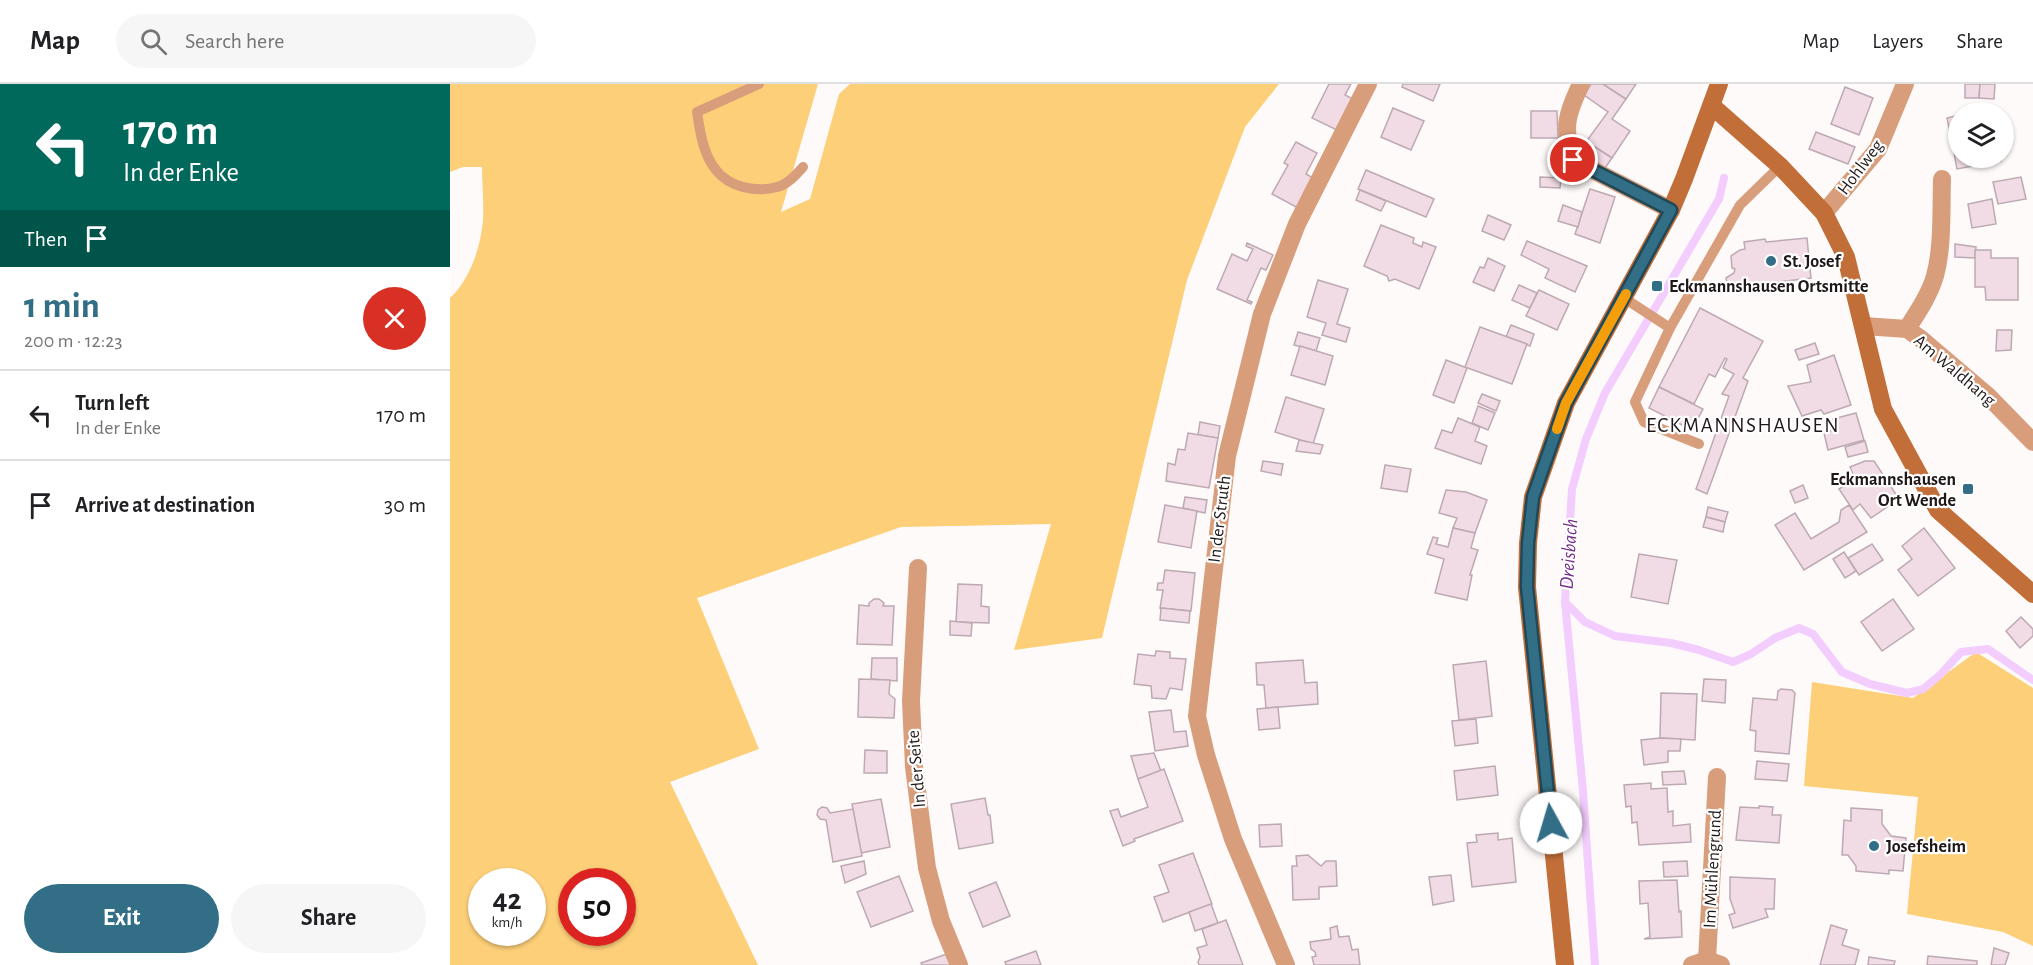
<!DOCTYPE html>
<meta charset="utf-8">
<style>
body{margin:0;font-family:"Alegreya Sans",sans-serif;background:#f6f6f6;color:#202124;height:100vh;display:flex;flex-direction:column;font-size:22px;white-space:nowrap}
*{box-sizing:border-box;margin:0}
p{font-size:20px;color:#757577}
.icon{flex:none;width:33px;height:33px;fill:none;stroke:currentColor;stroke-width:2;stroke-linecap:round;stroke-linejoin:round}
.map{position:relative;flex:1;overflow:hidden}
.sheet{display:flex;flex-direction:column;background:#fff;width:450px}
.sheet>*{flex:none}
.banner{background:#00695c;color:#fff;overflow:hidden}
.fabs{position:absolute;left:1498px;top:18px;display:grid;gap:12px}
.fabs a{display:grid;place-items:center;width:66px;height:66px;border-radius:50%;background:#fff;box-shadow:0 2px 4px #0004;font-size:30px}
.speed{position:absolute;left:18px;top:784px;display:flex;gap:12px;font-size:30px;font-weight:700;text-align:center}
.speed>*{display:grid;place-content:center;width:78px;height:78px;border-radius:50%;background:#fff;box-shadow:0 2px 4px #0004;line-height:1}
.speed small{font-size:15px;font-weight:400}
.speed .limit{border:9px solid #d22;background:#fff;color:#111}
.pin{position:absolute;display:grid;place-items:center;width:51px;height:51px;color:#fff;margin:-26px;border:3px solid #fff;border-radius:50%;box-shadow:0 2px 6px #0007}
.me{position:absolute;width:66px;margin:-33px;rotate:354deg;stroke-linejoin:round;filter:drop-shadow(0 0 4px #0008)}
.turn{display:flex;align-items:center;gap:21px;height:126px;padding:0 24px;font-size:27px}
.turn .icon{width:78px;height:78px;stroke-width:2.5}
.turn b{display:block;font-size:42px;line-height:51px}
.then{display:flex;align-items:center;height:57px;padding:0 24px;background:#0003;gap:12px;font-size:22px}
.round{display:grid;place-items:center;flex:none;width:63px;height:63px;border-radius:32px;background:#f6f6f6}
.summary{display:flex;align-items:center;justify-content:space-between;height:102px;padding:0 24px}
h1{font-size:36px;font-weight:600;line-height:45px;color:#326f86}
.button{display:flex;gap:12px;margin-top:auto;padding:12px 24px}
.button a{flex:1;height:69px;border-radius:36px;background:#326f86;color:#fff;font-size:24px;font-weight:600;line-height:69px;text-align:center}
.button a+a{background:#f6f6f6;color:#202124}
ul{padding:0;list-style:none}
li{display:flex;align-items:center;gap:18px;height:90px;padding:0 24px;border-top:2px solid #e0e0e0}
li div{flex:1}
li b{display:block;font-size:22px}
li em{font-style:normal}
header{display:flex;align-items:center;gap:36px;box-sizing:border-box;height:84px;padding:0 30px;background:#fff;border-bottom:2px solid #e0e0e0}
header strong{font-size:28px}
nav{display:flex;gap:33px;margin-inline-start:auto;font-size:21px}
.search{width:420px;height:54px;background:#f6f6f6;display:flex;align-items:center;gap:15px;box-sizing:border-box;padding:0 21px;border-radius:33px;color:#757577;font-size:22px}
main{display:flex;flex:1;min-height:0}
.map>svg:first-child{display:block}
.green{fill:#fdcf78;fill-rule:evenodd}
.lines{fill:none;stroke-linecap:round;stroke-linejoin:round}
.stream{stroke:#f2cdfd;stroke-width:8}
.building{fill:#f1dce5;stroke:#bda9b2;stroke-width:1.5}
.lane{stroke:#d89e7c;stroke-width:10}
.street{stroke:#d89e7c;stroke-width:18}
.secondary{stroke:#c26e38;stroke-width:18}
.route-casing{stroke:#204857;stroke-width:15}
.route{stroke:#326f86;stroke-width:10}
.slow{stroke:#f59e0b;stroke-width:10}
.poi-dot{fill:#326f86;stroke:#fff;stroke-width:2}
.labels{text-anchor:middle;stroke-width:4.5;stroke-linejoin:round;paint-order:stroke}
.street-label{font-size:18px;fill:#201818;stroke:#fff}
.poi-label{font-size:18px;font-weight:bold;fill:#201818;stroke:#fff;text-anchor:start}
.water-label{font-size:20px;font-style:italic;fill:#752d89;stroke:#fff}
.quarter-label{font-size:21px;letter-spacing:1.5px;fill:#201818;stroke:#fff}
</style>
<header>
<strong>Map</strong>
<div class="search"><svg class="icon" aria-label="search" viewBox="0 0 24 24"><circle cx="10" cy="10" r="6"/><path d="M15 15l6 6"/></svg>Search here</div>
<nav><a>Map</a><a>Layers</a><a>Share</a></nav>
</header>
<main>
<section class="sheet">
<div class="banner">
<div class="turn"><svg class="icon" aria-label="left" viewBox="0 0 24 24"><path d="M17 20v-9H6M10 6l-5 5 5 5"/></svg><div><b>170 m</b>In der Enke</div></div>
<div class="then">Then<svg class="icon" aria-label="arrive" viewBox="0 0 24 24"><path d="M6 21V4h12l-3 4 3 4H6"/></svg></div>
</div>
<div class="summary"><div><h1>1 min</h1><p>200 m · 12:23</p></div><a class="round" style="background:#d93025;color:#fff"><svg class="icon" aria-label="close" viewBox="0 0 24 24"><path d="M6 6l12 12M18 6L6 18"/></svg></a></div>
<ul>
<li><svg class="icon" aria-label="left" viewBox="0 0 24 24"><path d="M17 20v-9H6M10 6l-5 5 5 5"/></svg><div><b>Turn left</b><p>In der Enke</p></div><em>170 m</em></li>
<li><svg class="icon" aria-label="arrive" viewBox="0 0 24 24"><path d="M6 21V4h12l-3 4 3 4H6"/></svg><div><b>Arrive at destination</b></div><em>30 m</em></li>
</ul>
<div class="button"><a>Exit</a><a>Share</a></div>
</section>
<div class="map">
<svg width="1583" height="881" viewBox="0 0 1583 881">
<rect width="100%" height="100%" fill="#fffafa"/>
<g class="green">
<path d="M0,0H368L331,128L360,115L389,10L400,0H829L795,43L737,196L652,554L564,566L601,440L451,443L247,514L309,665L220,698L308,881H0V214C20,196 31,162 33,136C34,118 32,100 32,83H13L0,88ZM32,798H82V849H32ZM122,798H172V849H122Z"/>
<polygon points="1526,568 1583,604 1583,862 1553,848 1457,830 1468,713 1354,702 1362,598 1463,614"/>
</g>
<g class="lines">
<g class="stream">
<polyline points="1115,518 1135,538 1165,552 1221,559 1249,566 1283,578 1301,570 1325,554 1349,544 1363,550 1392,588 1420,600 1457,609 1473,605 1491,590 1511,568 1538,565 1583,596"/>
<polyline points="1145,881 1133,707 1115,518 1122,405 1136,355 1155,309 1269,115 1274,94"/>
</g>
</g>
<g class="building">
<polygon points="879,0 901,0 895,11 905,16 889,47 862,34"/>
<polygon points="953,0 990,0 983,17 952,3"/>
<polygon points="1141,0 1153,0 1176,15 1162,35 1180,47 1162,74 1145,63 1138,72 1130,66 1158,28 1134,11"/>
<polygon points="1153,0 1186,0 1176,15"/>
<polygon points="1515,0 1530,0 1529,14 1515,14"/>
<polygon points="1530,0 1545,0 1544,15 1529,14"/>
<polygon points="1395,3 1423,14 1409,51 1381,40"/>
<polygon points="943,24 974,37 961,66 931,53"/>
<polygon points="1081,27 1107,27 1108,54 1081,54"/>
<polygon points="1509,31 1509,58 1502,59 1497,34"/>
<polygon points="1366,48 1405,63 1398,80 1359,65"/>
<polygon points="846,58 867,69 856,90 865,95 848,124 822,110 838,81 834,79"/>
<polygon points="1509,58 1509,74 1550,74 1551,77 1507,85 1502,59"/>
<polygon points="1145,63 1162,74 1155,84 1138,72"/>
<polygon points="916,86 984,115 976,133 908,105"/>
<polygon points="1090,93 1111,94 1110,104 1090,103"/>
<polygon points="1571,93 1576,115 1548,120 1543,98"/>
<polygon points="1140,105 1165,113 1150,159 1125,150"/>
<polygon points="910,106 936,117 931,127 906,116"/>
<polygon points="1542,115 1546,140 1522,144 1518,120"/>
<polygon points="1113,121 1132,128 1128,143 1108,137"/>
<polygon points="1038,131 1061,141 1054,156 1032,147"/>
<polygon points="931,141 964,154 963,159 972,163 973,158 986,163 969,205 945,195 939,197 937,192 914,182"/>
<polygon points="1357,154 1361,194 1285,203 1277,201 1276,194 1284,189 1285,185 1282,184 1281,172 1290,166 1295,165 1294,158 1315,155 1316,158"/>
<polygon points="1077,157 1137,182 1125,208 1095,194 1099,185 1071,171"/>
<polygon points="797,159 823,171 816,186 811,184 797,216 802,218 801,220 767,205 782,170 797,177 803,165 796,162"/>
<polygon points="1505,160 1526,163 1525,174 1505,173"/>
<polygon points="1525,166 1541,166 1541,174 1568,174 1568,216 1536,216 1535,203 1525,203"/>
<polygon points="1038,174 1055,182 1044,207 1023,198 1030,183 1034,184"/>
<polygon points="868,196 898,205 887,240 900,244 896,258 872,251 876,239 857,233"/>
<polygon points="1069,201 1087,209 1080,224 1062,216"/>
<polygon points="1089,206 1119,220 1107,246 1076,232"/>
<polygon points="1250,224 1313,257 1293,294 1298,297 1257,410 1246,405 1279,312 1272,310 1284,290 1273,284 1277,275 1275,274 1265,293 1259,290 1244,320 1209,303"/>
<polygon points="1061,241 1084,250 1080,262 1056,253"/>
<polygon points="1030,243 1077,260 1062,300 1015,283"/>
<polygon points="1547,246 1562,246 1561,266 1546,267"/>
<polygon points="848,248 870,254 866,267 844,261"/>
<polygon points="1365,259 1369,270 1349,276 1345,266"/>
<polygon points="850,262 883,272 875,301 841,291"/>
<polygon points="1384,271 1401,321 1374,330 1371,326 1352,332 1338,302 1361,298 1357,281"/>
<polygon points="996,276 1017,284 1004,319 983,311"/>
<polygon points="1209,303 1253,325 1242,346 1199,324"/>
<polygon points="1032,310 1050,317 1046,327 1028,319"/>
<polygon points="836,313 874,325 863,360 825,348"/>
<polygon points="1028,322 1045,329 1038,346 1022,339"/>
<polygon points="1406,329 1414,356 1378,366 1374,349 1386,345 1383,335"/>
<polygon points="1008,334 1030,343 1025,357 1037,362 1031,380 985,364 992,346 1002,349"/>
<polygon points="750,338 770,342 768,354 748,351"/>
<polygon points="738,349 768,354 759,404 716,397 718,379 725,381 728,365 735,366"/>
<polygon points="849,356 873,361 870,370 846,367"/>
<polygon points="1415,357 1418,368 1398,373 1395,363"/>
<polygon points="813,377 833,380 831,391 811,387"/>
<polygon points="1415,377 1424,377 1449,415 1421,434 1410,420 1403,426 1389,405 1405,395 1400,383"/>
<polygon points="935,381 961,385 957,408 931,404"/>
<polygon points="1353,401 1358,414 1345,419 1340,407"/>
<polygon points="996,406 1016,408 1037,416 1025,449 1003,444 1007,434 989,429"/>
<polygon points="735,413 757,416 755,429 733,424"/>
<polygon points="715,421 747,427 741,464 708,458"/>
<polygon points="1399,421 1417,448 1354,486 1325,441 1345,429 1361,455 1389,438 1391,426"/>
<polygon points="1258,423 1278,428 1275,438 1256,433"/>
<polygon points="1256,433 1275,438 1273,448 1253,443"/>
<polygon points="1003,444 1025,449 1021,464 1028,466 1020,491 1022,491 1017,516 985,509 994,475 977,470 983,453 988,454 986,460 998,463"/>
<polygon points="1474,444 1505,484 1468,512 1448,486 1462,475 1452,462"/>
<polygon points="1422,460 1433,476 1409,491 1398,474"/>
<polygon points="1394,468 1406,487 1395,494 1383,475"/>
<polygon points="1189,470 1227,476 1218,520 1181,513"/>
<polygon points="715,486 745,489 741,527 710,524 713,506 707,506 708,499 713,499"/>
<polygon points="508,500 532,501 531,522 539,523 539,539 506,538"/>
<polygon points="424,515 429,515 434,519 433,522 444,522 442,561 407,560 409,521 419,522 419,519"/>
<polygon points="1443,515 1464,545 1432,567 1411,538"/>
<polygon points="711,524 740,527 739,539 710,536"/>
<polygon points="1571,533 1583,545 1583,552 1570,564 1556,547"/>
<polygon points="500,537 522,539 521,552 500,551"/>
<polygon points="706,567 720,568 720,574 736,575 732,606 720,604 716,615 702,614 701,602 684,600 688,570 705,572"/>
<polygon points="422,574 447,574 447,597 421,595"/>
<polygon points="853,576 855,599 867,598 868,620 816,624 814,601 807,601 806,579"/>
<polygon points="1036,577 1042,632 1009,636 1003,581"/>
<polygon points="409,595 440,596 439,610 445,615 444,634 408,633"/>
<polygon points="1254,595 1276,596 1275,619 1252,617"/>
<polygon points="1331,605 1342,606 1345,609 1339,670 1305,667 1306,647 1300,646 1303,614 1327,616 1328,607"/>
<polygon points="1211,609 1247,610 1245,656 1210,654"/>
<polygon points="828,623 830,644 809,646 807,625"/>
<polygon points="721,626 724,648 736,647 738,662 705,667 699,628"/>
<polygon points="1026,635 1028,659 1005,662 1002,637"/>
<polygon points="1210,654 1231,655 1230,667 1218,667 1218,678 1194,681 1191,656"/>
<polygon points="415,666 437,667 437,689 414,689"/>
<polygon points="704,669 711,687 688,695 681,672"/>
<polygon points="1307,677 1339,680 1337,697 1305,695"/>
<polygon points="1045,682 1048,711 1007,716 1004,687"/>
<polygon points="714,685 733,737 684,755 685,757 673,762 660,727 668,725 671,733 698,723 688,695"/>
<polygon points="1234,687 1236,700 1213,701 1212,688"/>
<polygon points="1201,699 1201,705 1217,704 1218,728 1223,727 1223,742 1240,740 1241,758 1189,761 1187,738 1182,739 1181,722 1176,723 1174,701"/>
<polygon points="535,714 538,731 540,731 543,759 509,765 501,720"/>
<polygon points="431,715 440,763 411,769 402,720"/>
<polygon points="1309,722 1323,723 1322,731 1331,731 1329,759 1286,756 1290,723 1309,724"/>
<polygon points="372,723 377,724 380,729 403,725 412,772 383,778 376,736 370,735 367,731 368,726"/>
<polygon points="1401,724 1432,726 1432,740 1441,752 1456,754 1453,787 1439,786 1439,790 1406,787 1406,782 1398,771 1392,771 1394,736 1401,737"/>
<polygon points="831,740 832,762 810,763 809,741"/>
<polygon points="1048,749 1048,756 1062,754 1066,798 1022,803 1017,759 1027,758 1026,751"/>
<polygon points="743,769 762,820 713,838 704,813 719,808 709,781"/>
<polygon points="858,771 871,782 876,777 886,777 887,802 869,803 869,815 843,816 842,782 847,782 846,772"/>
<polygon points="414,777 416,790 395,799 391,782"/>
<polygon points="1237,777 1238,792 1214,793 1213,778"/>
<polygon points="1001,791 1004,817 983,821 979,793"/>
<polygon points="449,792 463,827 421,843 407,808"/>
<polygon points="1280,793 1325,795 1324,825 1315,825 1318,833 1283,844 1279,831 1285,829 1280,815"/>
<polygon points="1227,796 1229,828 1231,827 1232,853 1194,855 1200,853 1198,819 1190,820 1189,797"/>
<polygon points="546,798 560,832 533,843 519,809"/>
<polygon points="761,820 768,839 745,847 739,828"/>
<polygon points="776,836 793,881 749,881 748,878 750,873 747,864 757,861 752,845"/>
<polygon points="1381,841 1397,846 1392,861 1409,866 1405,881 1370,881"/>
<polygon points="887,842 889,853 899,852 902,866 908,865 910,881 864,881 862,873 866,872 865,868 861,865 860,858 881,855 880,844"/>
<polygon points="1544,864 1559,869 1555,881 1541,881"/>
<polygon points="586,867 591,881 556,881 555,878"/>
<polygon points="497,870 501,881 472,881 471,879"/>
<polygon points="1478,872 1527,877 1527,881 1477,881"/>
<polygon points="1419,873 1445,877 1444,881 1418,881"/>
</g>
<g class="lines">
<g class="lane">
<path d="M309,0L247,28C250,48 253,70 266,86C279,103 306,109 327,103C337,101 346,91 353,83"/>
<polyline points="1174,214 1220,244"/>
<polyline points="1249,360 1194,338 1185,318 1220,244 1290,121 1330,82"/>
</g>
<g class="street">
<path d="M1131,0C1117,29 1112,44 1123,76L1221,126"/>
<polyline points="1374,129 1428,65 1455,0"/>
<polyline points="1414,242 1457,245 1471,255 1538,312 1583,358"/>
<path d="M1457,245C1467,229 1479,212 1485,192C1493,162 1491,127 1492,95"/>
<polyline points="468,484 461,617 464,683 477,784 491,837 509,881"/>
<polyline points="1257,876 1267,693"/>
<polyline points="836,881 783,755 756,671 747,632 777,372 812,230 847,140 918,0"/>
<polyline points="1242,881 1257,876 1271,881"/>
</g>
<g class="secondary">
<polyline points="1262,22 1330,82 1374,129 1396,173 1433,325 1488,426 1583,510"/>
<polyline points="1115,881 1077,503 1078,459 1083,413 1116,319 1221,126 1234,95 1269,0"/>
</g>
</g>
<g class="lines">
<g class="route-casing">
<polyline id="route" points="1101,739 1077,503 1078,459 1083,413 1116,319 1221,126 1123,76"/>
</g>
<use href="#route" class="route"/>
<polyline class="slow" points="1107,345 1116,319 1176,210"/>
</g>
<g class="poi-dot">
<circle cx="1321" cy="177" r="6"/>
<rect x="1201" y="196" width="12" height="12" rx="3"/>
<rect x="1512" y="399" width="12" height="12" rx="3"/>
<circle cx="1424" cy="762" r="6"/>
</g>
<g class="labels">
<g class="street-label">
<text transform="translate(1410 83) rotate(-53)" y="6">Hohlweg</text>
<text transform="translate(1505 286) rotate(40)" y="6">Am Waldhang</text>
<text transform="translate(769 435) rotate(-83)" y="6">In der Struth</text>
<text transform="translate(466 685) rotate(-95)" y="6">In der Seite</text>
<text transform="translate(1262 785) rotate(-87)" y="6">Im Mühlengrund</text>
</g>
<g class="poi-label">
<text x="1333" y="183">St. Josef</text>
<text x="1219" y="208">Eckmannshausen Ortsmitte</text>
<text x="1506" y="401" text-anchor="end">Eckmannshausen<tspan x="1506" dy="21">Ort Wende</tspan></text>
<text x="1436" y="768">Josefsheim</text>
</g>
<g class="water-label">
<text transform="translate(1118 470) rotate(-86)" y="7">Dreisbach</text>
</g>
<g class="quarter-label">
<text x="1293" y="348">ECKMANNSHAUSEN</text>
</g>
</g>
</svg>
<div class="fabs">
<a><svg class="icon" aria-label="layers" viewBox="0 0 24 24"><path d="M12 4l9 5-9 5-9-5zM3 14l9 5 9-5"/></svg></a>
</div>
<div class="speed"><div>42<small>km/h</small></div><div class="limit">50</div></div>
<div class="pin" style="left:1123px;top:76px;background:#d93025"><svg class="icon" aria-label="arrive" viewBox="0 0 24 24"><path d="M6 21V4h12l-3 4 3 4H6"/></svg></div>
<svg class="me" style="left:1101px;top:739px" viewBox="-20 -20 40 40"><circle r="19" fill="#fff"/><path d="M0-13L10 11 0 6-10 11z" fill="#326f86"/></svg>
</div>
</main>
